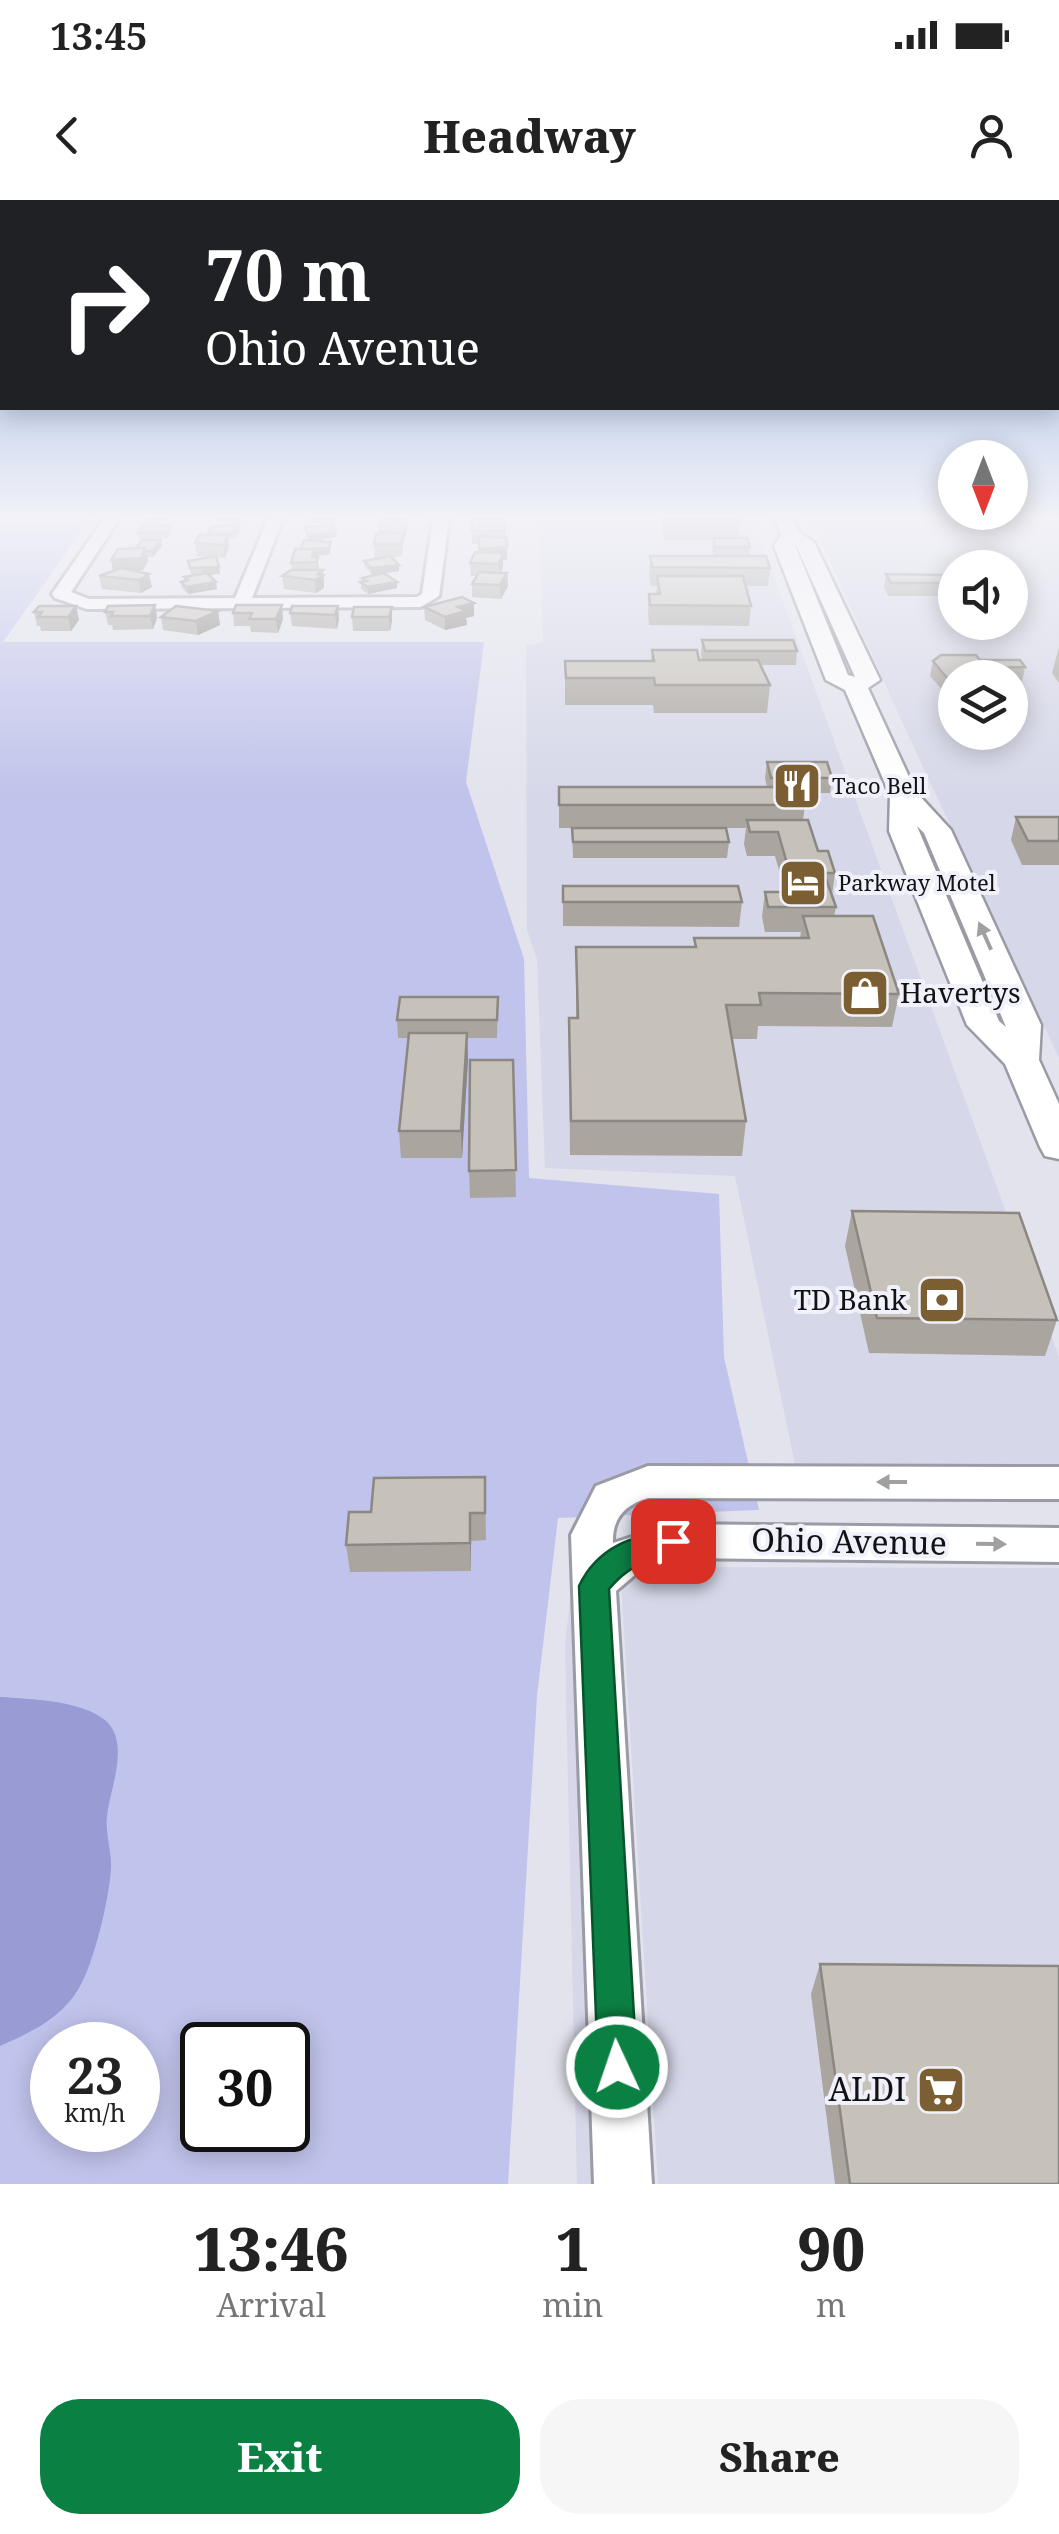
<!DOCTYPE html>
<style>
body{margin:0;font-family:"Noto Serif",serif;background:#f6f6f6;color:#222;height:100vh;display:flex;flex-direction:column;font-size:38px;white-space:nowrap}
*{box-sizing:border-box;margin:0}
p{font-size:32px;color:#767676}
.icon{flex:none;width:55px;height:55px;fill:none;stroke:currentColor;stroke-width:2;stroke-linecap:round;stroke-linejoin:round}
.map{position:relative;height:1984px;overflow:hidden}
.side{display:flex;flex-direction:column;background:#fff;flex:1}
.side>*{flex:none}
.banner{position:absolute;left:0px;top:0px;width:1060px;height:210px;box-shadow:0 5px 25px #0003;background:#202124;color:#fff;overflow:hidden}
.needle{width:65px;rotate:180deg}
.controls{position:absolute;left:938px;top:240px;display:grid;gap:20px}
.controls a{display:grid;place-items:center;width:90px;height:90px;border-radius:50%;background:#fff;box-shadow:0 5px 25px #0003;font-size:50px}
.speed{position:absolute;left:30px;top:1822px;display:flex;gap:20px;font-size:50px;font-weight:700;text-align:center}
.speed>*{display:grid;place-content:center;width:130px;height:130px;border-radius:50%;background:#fff;box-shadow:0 5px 25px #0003;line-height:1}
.speed small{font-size:25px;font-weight:400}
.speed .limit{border:5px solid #111;border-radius:15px;background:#fff;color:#111}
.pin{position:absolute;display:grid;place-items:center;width:85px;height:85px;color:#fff;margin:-42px;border-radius:20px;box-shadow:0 5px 15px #0006}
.me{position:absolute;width:110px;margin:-55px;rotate:357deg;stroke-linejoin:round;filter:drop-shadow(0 0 8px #0008)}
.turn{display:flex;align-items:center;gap:35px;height:210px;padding:0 40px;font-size:45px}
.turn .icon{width:130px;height:130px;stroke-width:2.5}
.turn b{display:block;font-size:70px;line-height:85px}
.eta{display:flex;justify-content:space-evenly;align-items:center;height:170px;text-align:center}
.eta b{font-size:60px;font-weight:800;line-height:70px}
.cta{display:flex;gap:20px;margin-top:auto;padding:20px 40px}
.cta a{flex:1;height:115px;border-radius:40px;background:#0b8043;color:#fff;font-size:40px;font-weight:800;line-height:115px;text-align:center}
.cta a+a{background:#f6f6f6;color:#222}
.status{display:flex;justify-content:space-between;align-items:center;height:70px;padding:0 50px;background:#fff;direction:ltr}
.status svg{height:28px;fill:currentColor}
header{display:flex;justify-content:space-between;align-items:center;height:130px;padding:0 40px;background:#fff;font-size:45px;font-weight:800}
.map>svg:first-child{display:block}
.built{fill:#d6d7e8;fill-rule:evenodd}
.green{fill:#c0c3eb;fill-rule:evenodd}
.water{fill:#989bd4}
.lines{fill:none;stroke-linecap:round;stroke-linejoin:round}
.minor-casing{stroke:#9a9ba4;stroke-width:6}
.major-casing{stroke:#9a9ba4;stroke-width:5}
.minor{fill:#fff;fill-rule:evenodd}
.major{fill:#fff;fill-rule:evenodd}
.wall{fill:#aaa69f}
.shaded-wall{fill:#8b8782}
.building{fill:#c6c1b9;stroke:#8b8782;stroke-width:2.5}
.oneway{fill:#a0a0a1}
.route{fill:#0b8043;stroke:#07532c;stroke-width:2.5}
.labels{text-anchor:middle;stroke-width:8;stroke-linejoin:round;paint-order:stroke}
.far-poi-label{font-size:22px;fill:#121215;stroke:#f0f1fa;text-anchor:start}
.poi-label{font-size:28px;fill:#121215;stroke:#f0f1fa;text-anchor:start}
.near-street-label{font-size:32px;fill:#121215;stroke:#f0f1fa}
.near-poi-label{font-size:32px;fill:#121215;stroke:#f0f1fa;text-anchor:end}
</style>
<div class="status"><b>13:45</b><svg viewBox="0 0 49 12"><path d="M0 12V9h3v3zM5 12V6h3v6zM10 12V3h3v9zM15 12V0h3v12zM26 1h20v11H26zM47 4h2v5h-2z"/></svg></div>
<header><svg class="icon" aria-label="back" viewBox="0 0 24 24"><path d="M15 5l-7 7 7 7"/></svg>Headway<svg class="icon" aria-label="person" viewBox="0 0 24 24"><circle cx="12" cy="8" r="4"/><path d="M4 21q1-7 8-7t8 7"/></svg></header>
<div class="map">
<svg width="1059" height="1984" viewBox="0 0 1059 1984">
<rect width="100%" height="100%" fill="#e3e3ed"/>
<g class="built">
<polygon points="539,319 753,319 1059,1157 1059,1269 796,1269 735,976 545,968 537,759 527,730 526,446 543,442"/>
<path d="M811,319H1059V858L902,522ZM955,368H1010V422H955ZM955,478H1010V532H955Z"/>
<polygon points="574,1362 597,1984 577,1984 565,1446"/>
<polygon points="620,1367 1059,1368 1059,1984 658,1984"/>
</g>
<path class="green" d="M0,319H90L3,442H484L466,582L524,759L529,978L719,994L724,1157L759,1310L558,1318L537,1496L508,1984H0ZM52,1845H138V1930H52ZM202,1845H288V1930H202Z"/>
<path class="water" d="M0,1497C31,1499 79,1500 105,1520C131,1542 110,1588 107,1616C105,1634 112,1652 111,1669C109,1699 94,1763 79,1788C61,1819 31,1832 0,1846Z"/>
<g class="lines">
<g class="minor-casing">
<g id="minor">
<polygon points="104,319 119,319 71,392 89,399 235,398 268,319 283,319 252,398 417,397 422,394 433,319 449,319 439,396 421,407 87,409 55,398 52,394"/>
<path d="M648,1266L1059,1267V1299L648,1298C625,1305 612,1318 613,1343L673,1324L1059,1328V1362L673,1358L643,1368L616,1391L652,1984H594L571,1335L596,1286Z"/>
</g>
</g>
<g class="major-casing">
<path id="major" d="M775,319H793L799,332L814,342L880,480L868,488L916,592L951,630L1041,825L1039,860L1059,904V959L1045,956L1040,947L1005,864L967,825L889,631L890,595L845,490L826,480L774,346L781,335ZM795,345H796L855,477L848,475ZM917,626L924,633L1006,827L999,821Z"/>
</g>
<use href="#minor" class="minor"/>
<use href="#major" class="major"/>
</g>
<g class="wall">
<polygon points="216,319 243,319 240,323 216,321"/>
<polygon points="308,319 336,319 334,324 309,323"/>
<polygon points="380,319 407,319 407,330 406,339 404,339 402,356 391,357 399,371 372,375 365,367 364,361 375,357 374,344 379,331 403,324 380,322"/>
<polygon points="661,319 739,319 739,338 750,347 749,356 770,368 768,386 746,386 751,406 749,426 649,425 648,413 649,394 656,394 657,386 651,386 649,375 650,356 714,356 712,351 713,340 664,340"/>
<polygon points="472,320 504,320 507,359 503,360 500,373 507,373 508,386 501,399 472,397 472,384 476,376 471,376 470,363 479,352 479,344 472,344"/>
<polygon points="239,324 240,331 235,339 228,339 229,347 225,358 216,357 220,374 209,375 217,389 188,394 182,388 181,382 185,381 184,377 198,375 191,374 188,361 212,357 197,356 195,343 208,335 208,333"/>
<polygon points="305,327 336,331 336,337 312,341 331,342 331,348 330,354 315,356 319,370 323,370 324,383 324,388 316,393 284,389 282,376 292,370 291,363 308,340"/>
<polygon points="173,332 168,338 139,339 138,333"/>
<polygon points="162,346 153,357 147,357 148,361 143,370 137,371 152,387 141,393 102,389 99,376 113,371 135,349"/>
<polygon points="886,374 950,383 947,396 888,396 884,387"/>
<polygon points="362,378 397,388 368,394 361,389"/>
<polygon points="155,405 157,418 153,429 113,430 112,425 108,425 105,412"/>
<polygon points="282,405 283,419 278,433 251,432 250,426 234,426 233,413"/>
<polygon points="76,406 79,420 71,431 41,431 40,426 37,426 34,412"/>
<polygon points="338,406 339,419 337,429 292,426 290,413"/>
<polygon points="392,407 392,421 390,431 353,431 352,417"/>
<polygon points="424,407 474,416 466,418 467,425 445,430 425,420"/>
<polygon points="218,411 220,425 198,435 163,430 161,417"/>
<polygon points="702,440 797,451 796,465 761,465 770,485 767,513 654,513 653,505 565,505 565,461 651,461 652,450 702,460 701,454"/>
<polygon points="1059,447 1059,483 1052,473"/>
<polygon points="980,460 1025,467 1022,482 1010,482 1010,478 955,478 955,494 944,492 930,476 933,461"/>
<polygon points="767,562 832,578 830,593 801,593 805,605 803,620 818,651 835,673 832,695 836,707 834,716 899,794 892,827 758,826 757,839 732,839 746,921 742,956 570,955 569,818 576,818 576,747 694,747 694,738 800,738 801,732 765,732 762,717 765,692 785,692 775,656 747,656 744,644 746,628 726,628 729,642 727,658 573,658 572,628 559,628 559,587 767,587 765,578"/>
<polygon points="1016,617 1059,617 1059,665 1022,665 1011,640"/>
<polygon points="563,686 742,702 739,727 563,726"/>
<polygon points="498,797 497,838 467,838 468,859 462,958 401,958 399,931 409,838 398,838 397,820"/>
<polygon points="513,860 516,997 470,998 469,971"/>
<polygon points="852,1011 1057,1120 1045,1156 869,1153 845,1046"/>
<polygon points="485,1277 486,1340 471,1341 471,1371 350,1372 346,1345 371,1312"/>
<polygon points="820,1764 1059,1984 835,1984 811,1794"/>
</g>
<g class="shaded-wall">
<polygon points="145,319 173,319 146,323"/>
<polygon points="336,331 336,337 309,341 308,335"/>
<polygon points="228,335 229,347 225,358 223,345"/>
<polygon points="161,340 162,346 153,357 152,351"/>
<polygon points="331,342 330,354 315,356 315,362 312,356 314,349"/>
<polygon points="507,347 507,359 503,360 503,366 499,377 499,364 479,361 479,349"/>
<polygon points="145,348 148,361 143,370 113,373 111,360"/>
<polygon points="318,357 319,370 323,370 324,383 324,388 316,393 315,380 317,375 316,362"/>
<polygon points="399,365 399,371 372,375 371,368"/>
<polygon points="219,367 220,374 203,375 202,369"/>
<polygon points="507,373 508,386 501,399 500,385"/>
<polygon points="149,374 152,387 141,393 139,380"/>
<polygon points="216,382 217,389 188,394 186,387"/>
<polygon points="397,382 397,388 368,394 367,387"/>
<polygon points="474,403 474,416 466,418 467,425 445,430 445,417 458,407"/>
<polygon points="155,405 157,418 153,429 150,416"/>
<polygon points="282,405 283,419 278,433 276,419"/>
<polygon points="76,406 79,420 71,431 68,417"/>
<polygon points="338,406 339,419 337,429 335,415"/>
<polygon points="392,407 392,421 390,431 389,417"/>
<polygon points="218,411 220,425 198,435 196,421"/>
<polygon points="467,833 468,859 462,958 461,931"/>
<polygon points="470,1313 471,1341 471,1371 470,1343"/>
</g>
<g class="building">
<polygon points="664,319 739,319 740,322 665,322"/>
<polygon points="472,320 504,320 505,331 472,331"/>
<polygon points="146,323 172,326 167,332 138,333"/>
<polygon points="407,323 405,333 379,331 380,325"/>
<polygon points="239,324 234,333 208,333 211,327"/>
<polygon points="333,325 336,331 308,335 305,327"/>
<polygon points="403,333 402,344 374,344 376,334"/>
<polygon points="199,335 228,335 223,345 195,343"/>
<polygon points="479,336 507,338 507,347 479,349"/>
<polygon points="713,338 747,338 750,347 715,347"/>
<polygon points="142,340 161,340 152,351 144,351 145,348 135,349"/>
<polygon points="304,340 331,342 329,348 301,349"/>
<polygon points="145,348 141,358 111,360 118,349"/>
<polygon points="295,349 314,349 312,357 318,357 316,362 291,363"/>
<polygon points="475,352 503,353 499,364 470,363"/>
<polygon points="216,356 219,367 190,368 188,361"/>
<polygon points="390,356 399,365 371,368 364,361"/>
<polygon points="650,356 766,356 770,368 652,367"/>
<polygon points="121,368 149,374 139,380 99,376"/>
<polygon points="291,370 323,370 318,374 323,375 315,380 282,376"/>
<polygon points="479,372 507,373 500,385 472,384"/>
<polygon points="207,373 216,382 186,387 181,382 188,380 184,377"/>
<polygon points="384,373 397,382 367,387 360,382 367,381 362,378"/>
<polygon points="886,374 945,375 950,383 891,383"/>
<polygon points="657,376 743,376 751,406 650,405 649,394 660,394"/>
<polygon points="462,397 474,403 458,407 466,411 445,417 424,407"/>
<polygon points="155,405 150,416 111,416 113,412 105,412 108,406"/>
<polygon points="236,405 282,405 276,419 249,419 252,413 233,413"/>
<polygon points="39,406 76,406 68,417 38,417 42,412 34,412"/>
<polygon points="176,406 218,411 196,421 161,417"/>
<polygon points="292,406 338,406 335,415 290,413"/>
<polygon points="354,407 392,407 389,417 352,417"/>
<polygon points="702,440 793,440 797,451 705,451"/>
<polygon points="652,450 697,450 699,460 758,460 770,485 655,485 654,478 566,478 565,461 654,461"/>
<polygon points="941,455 976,455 980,460 1020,460 1025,467 984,468 990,478 947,478 933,461"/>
<polygon points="767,562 827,562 832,578 771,578"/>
<polygon points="559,587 799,587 805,605 559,605"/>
<polygon points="1016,617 1059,617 1059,641 1028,641"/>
<polygon points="747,620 808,620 818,651 828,651 835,673 824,673 836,707 768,707 765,692 795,692 778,632 750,632"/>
<polygon points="572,628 726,628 729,642 573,642"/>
<polygon points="563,686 738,686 742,702 563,702"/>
<polygon points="803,716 873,716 899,794 759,793 761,805 726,805 746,921 571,921 569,818 578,818 576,747 696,747 694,738 809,738"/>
<polygon points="400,797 498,797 497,820 397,820"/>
<polygon points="409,833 467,833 461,931 399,931"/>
<polygon points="470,860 513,860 516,970 469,971"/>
<polygon points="852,1011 1019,1013 1057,1120 877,1118"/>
<polygon points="485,1277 485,1313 470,1313 470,1343 346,1345 349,1312 371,1312 374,1278"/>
<polygon points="820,1764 1059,1766 1059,1984 850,1984"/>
</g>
<defs><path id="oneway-solid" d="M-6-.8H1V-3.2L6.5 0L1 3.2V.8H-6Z" transform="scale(2.5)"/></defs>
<g class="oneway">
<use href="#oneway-solid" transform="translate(985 736) rotate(-114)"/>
<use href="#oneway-solid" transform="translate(892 1282) rotate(-180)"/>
<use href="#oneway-solid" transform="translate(991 1344) rotate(1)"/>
</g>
<linearGradient id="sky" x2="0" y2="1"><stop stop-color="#88aae0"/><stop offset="0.53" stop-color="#f2f2f7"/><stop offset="1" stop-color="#f2f2f7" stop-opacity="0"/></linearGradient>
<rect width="1059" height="597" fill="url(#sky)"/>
<path class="route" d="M673,1329L683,1333L687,1341L683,1350C651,1361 632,1361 609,1389L637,1867L631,1880L617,1886L604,1880L598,1867L579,1386C598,1346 633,1336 673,1329Z"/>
<defs>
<g id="restaurant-square" transform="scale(2.5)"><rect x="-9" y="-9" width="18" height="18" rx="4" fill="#7b5e31" stroke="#f0f1fa"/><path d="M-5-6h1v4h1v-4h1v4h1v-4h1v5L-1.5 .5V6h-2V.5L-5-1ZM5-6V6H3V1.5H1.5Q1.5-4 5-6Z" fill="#fff"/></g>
<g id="hotel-square" transform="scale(2.5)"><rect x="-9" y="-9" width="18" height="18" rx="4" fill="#7b5e31" stroke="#f0f1fa"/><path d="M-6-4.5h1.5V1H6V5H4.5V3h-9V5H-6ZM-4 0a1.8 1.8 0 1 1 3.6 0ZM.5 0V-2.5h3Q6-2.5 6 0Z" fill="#fff"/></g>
<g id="shop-square" transform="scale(2.5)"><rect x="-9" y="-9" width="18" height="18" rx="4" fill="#7b5e31" stroke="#f0f1fa"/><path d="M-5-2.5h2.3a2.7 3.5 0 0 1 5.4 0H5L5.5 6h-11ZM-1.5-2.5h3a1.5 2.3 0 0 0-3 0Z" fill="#fff"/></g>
<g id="bank-square" transform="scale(2.5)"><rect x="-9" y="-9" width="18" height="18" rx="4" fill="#7b5e31" stroke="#f0f1fa"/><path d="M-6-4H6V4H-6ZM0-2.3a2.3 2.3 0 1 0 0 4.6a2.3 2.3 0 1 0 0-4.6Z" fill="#fff"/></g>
<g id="supermarket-square" transform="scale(2.5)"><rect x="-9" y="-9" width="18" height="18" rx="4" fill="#7b5e31" stroke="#f0f1fa"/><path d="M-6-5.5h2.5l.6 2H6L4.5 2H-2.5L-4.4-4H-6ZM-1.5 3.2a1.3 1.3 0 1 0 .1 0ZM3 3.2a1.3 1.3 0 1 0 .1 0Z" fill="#fff"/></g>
</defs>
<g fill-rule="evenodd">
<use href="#restaurant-square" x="797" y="586"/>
<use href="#hotel-square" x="803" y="683"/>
<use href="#shop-square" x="865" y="793"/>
<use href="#bank-square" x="942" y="1100"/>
<use href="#supermarket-square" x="941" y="1890"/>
</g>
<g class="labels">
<g class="far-poi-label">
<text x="832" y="594">Taco Bell</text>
<text x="838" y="691">Parkway Motel</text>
</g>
<g class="poi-label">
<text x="900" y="803">Havertys</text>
<text x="907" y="1110" text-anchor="end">TD Bank</text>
</g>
<g class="near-street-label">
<text transform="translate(849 1342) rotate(1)" y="11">Ohio Avenue</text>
</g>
<g class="near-poi-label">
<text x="906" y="1901">ALDI</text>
</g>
</g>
</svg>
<div class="controls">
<a><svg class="needle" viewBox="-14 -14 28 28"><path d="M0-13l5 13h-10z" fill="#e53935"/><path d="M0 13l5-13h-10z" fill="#767676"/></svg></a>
<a><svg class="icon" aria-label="sound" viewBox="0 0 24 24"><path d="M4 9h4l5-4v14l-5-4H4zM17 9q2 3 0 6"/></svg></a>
<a><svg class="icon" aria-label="layers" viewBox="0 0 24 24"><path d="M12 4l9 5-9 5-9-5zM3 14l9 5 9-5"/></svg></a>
</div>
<div class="speed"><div>23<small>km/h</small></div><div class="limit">30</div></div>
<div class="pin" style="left:673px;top:1341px;background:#d93025"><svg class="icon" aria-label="arrive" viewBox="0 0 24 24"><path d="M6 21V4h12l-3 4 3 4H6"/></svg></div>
<svg class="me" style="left:617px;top:1867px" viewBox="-20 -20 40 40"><circle r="17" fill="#0b8043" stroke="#fff" stroke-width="3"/><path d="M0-11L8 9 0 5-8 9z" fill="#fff"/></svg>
<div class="banner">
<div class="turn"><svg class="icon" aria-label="right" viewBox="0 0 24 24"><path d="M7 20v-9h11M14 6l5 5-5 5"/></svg><div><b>70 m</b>Ohio Avenue</div></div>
</div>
</div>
<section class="side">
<div class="eta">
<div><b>13:46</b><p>Arrival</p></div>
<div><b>1</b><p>min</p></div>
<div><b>90</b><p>m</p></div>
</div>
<div class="cta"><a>Exit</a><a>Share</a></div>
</section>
